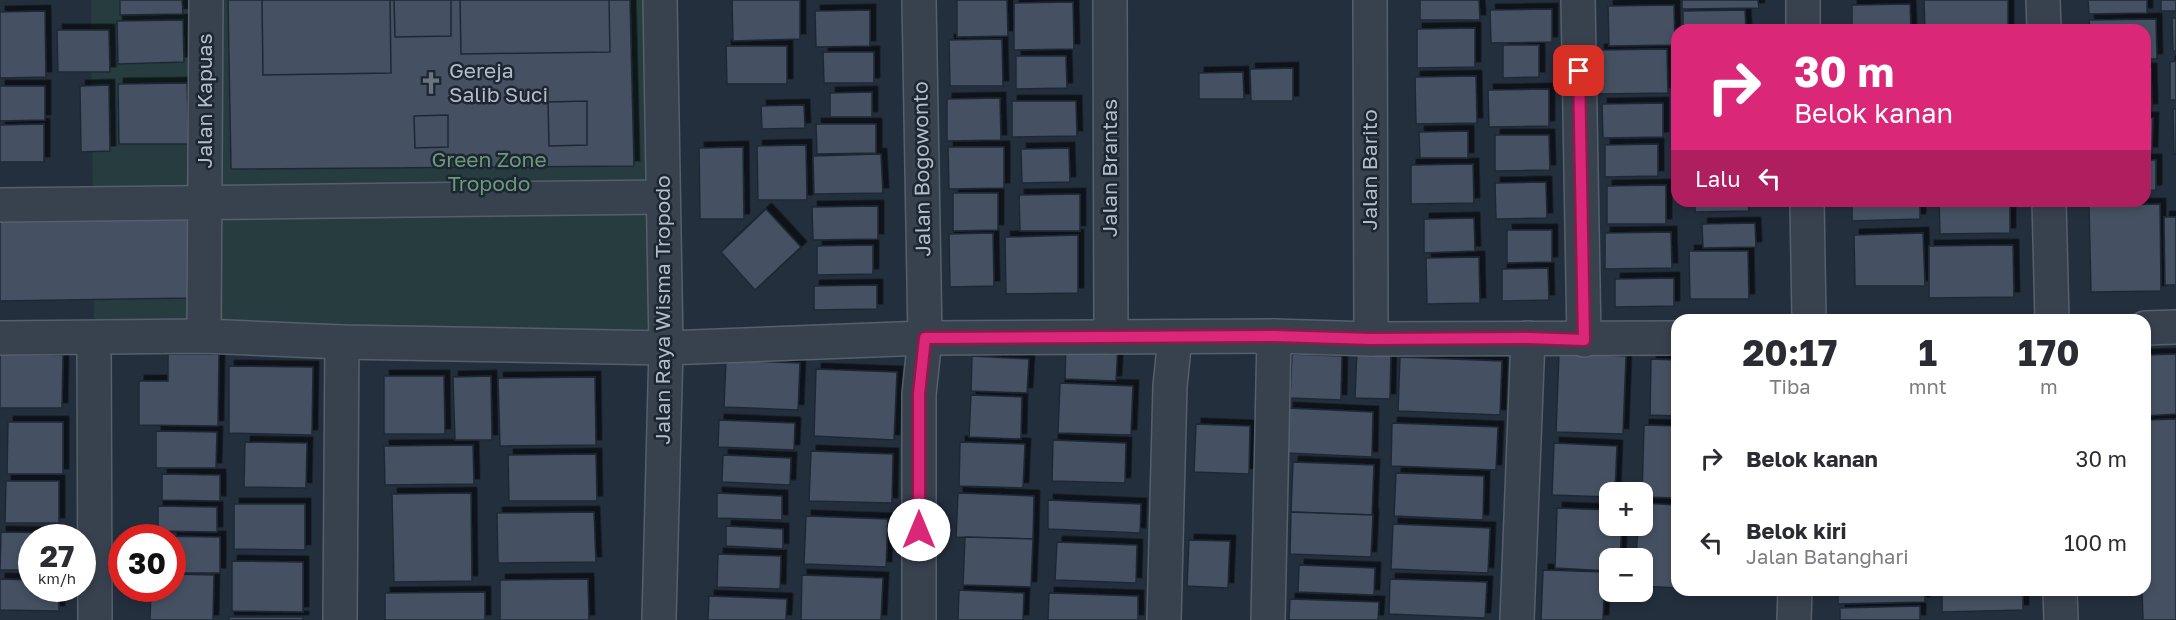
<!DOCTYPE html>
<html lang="id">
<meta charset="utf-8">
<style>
body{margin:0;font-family:"Golos Text",sans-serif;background:#f7f7f7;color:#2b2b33;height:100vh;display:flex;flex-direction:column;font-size:22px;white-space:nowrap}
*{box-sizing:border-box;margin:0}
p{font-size:20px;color:#7c7c81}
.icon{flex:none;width:33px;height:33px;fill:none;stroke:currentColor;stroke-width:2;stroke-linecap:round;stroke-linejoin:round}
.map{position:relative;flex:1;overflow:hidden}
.panel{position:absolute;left:1671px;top:314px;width:480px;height:282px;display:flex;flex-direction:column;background:#fff;border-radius:18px;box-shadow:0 3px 9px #0003}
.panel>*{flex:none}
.guide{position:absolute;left:1671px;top:24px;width:480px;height:183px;border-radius:18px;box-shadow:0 3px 9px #0003;background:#db2777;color:#fff;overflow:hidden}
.fabs{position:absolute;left:1599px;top:482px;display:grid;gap:12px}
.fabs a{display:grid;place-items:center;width:54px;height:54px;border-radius:12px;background:#fff;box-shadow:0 3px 9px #0003;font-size:30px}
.speed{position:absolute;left:18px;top:524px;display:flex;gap:12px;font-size:30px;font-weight:700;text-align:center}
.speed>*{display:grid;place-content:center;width:78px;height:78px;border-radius:50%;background:#fff;box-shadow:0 3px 9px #0003;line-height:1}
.speed small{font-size:15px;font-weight:400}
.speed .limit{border:9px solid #d22;background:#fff;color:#111}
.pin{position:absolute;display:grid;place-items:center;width:51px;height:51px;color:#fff;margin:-26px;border-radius:12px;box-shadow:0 3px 9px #0006}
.me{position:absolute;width:66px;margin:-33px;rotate:0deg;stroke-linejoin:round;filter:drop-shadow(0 0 4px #0008)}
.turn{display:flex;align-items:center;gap:21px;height:126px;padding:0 24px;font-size:27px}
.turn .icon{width:78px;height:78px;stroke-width:2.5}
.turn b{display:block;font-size:42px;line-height:51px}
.then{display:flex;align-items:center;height:57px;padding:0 24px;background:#0003;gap:12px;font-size:22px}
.eta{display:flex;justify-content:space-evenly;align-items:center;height:102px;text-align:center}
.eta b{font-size:36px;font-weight:700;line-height:42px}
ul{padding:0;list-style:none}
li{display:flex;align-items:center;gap:18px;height:84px;padding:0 24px}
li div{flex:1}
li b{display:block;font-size:22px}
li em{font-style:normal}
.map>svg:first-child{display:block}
.green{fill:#263c3f}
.building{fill:#455162;stroke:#1f2835;stroke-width:1.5;filter:url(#shadow)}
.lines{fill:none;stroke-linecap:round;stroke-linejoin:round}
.minor-casing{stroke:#565f6c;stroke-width:36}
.minor{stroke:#38414e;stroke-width:33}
.route-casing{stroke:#8e194d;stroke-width:15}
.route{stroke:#db2777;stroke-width:10}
.labels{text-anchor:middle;stroke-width:5;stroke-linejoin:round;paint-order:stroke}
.poi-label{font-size:21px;fill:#b4bcc9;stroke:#1d2633;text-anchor:start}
.street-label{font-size:21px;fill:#b4bcc9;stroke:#1d2633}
.park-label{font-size:21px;fill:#6b9a76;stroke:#1d2633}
</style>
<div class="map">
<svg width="2176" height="620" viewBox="0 0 2176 620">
<defs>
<filter id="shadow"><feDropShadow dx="5.5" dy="-5.5" stdDeviation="0" flood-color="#0009"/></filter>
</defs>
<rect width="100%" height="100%" fill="#242f3e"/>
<polygon class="green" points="91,0 660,0 666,348 94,338"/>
<g class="building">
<polygon points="120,0 182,0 183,14 120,15"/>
<polygon points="228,0 630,0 634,166 231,169"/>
<polygon points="262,0 390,0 391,73 263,75"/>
<polygon points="394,0 451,0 451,36 395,37"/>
<polygon points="460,0 609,0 610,52 461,54"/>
<polygon points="732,0 800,0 800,39 733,41"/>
<polygon points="957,0 1007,0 1008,36 957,37"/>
<polygon points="1420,0 1479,0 1480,20 1420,20"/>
<polygon points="1682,0 1758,0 1759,8 1682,9"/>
<polygon points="1924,0 2008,0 2008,30 1925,30"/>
<polygon points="2088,0 2147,0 2147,13 2089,14"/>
<rect x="2161" y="0" width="15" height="11"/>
<polygon points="1073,2 1074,49 1014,50 1014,3"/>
<polygon points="1910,4 1911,30 1852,30 1852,5"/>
<polygon points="1674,5 1675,45 1609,46 1608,6"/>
<polygon points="1552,9 1552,42 1491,43 1490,10"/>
<polygon points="870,10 870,46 816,47 815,11"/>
<polygon points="1745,10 1746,30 1683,30 1683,11"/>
<polygon points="45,11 46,77 0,78 0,12"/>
<polygon points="2172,18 2176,18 2176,51 2173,51"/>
<polygon points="2156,19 2157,59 2145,59 2145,30 2090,30 2089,20"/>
<polygon points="183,20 184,62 118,64 117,21"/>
<polygon points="1475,28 1475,67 1417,68 1417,29"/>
<polygon points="57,30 109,30 110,72 58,72"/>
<polygon points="1002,39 1003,86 950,86 949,40"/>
<polygon points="1503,45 1539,45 1539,77 1503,78"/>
<polygon points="726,46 787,46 787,84 727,84"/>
<polygon points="1667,49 1668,93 1600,94 1599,50"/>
<polygon points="823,52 874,52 874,83 824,83"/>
<polygon points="1016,56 1066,56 1067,88 1016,89"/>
<polygon points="2176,61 2176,100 2170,100 2170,62"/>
<polygon points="1293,68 1293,101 1251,101 1250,69"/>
<polygon points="2145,69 2151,69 2152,109 2145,109"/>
<polygon points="1243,72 1244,99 1199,99 1199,73"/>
<polygon points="1476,76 1477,123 1416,124 1415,77"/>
<polygon points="187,83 189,144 119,144 118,84"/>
<polygon points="109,85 110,151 81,152 80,86"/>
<polygon points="0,86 45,86 45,120 0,121"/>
<polygon points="1549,89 1549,126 1489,127 1488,90"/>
<polygon points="872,92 872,117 830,117 830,93"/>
<polygon points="1000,98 1001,140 947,141 947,99"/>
<polygon points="587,101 587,145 549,146 548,102"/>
<polygon points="1012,101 1076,101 1077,136 1012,137"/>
<polygon points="1663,103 1663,137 1603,138 1602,104"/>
<polygon points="804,105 805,128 762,129 761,106"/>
<polygon points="2173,109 2176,109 2176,154 2174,154"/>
<polygon points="448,115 448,147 415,148 414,116"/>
<polygon points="2145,118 2153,118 2152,152 2145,152"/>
<polygon points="44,124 44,162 0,162 0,125"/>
<polygon points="816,124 876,124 876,153 817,154"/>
<polygon points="1468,131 1468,158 1420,158 1419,132"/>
<polygon points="1495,135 1549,135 1550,170 1495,171"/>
<polygon points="1658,144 1658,176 1605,177 1605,145"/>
<polygon points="806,145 807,200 758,200 757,146"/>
<polygon points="743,147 744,219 700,219 699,148"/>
<polygon points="948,147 1004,147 1004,188 949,189"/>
<polygon points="1069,148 1070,182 1022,183 1021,149"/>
<polygon points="881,154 883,193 814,194 813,156"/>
<polygon points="2145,160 2156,160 2156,190 2145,191"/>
<polygon points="1473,164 1474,203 1411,204 1411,165"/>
<polygon points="1546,182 1547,218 1496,219 1495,183"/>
<polygon points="1666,185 1666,224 1607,224 1607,186"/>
<polygon points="953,193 998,193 998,230 953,231"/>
<polygon points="1080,194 1080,231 1020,231 1019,195"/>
<polygon points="1695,201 1748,201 1749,211 1695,212"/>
<polygon points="1852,201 1920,201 1920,219 1852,221"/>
<polygon points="1939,201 2010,201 2010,233 1940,234"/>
<polygon points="2160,204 2161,291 2091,292 2089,205"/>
<polygon points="878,206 878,239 813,240 812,207"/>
<polygon points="766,209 801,247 755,290 721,252"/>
<polygon points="189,213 190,298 0,301 0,216"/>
<polygon points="2164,217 2176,217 2176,285 2165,285"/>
<polygon points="1474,218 1475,251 1424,253 1424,219"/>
<polygon points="1755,223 1756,247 1703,248 1702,224"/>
<polygon points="1507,230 1552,230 1552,262 1507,263"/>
<polygon points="1671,232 1672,268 1605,269 1605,233"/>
<polygon points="993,233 994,286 950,287 949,234"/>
<polygon points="1923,233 1925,286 1855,286 1854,235"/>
<polygon points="1078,235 1078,293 1006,294 1005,237"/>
<polygon points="873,245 873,274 817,275 817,246"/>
<polygon points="2013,245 2014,297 1929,298 1929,246"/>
<polygon points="1689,251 1748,251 1749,299 1690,299"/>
<polygon points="1479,257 1480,303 1427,304 1426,258"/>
<polygon points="1548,268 1549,300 1502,301 1502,269"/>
<polygon points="1674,278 1674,306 1615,307 1615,279"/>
<polygon points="877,285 877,309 814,310 814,286"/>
<polygon points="1066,343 1118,345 1116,381 1065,379"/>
<polygon points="1357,349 1391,350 1390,399 1355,398"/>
<polygon points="1559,353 1626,356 1623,434 1556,432"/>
<polygon points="0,354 63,355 62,408 0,408"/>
<polygon points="168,354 219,354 218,426 139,425 139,381 168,381"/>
<polygon points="1292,354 1342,356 1341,400 1290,398"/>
<polygon points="2176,354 2176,414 2145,416 2145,355"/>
<polygon points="972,356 1029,359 1027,393 971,391"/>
<polygon points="1400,357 1502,361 1500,415 1398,411"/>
<polygon points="1651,359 1677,360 1677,416 1650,415"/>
<polygon points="726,360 800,363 798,410 724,407"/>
<polygon points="229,366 313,367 312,435 229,433"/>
<polygon points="816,369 897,372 894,440 814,436"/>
<polygon points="384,376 444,376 445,434 384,434"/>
<polygon points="491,376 492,440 455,440 453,377"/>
<polygon points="595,377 596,445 500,446 498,378"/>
<polygon points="1060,383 1133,386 1131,435 1058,433"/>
<polygon points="971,395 1022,397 1021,439 969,437"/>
<polygon points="1288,408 1373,412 1372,457 1287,453"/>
<polygon points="2176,419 2176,620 2143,620 2142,590 2145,590 2145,420"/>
<polygon points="719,420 795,423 794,450 718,447"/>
<polygon points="8,422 63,422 63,474 7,474"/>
<polygon points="1392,423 1498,427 1496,470 1391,466"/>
<polygon points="1196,424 1250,426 1249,474 1194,472"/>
<polygon points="1644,425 1677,426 1677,498 1642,497"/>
<polygon points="156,431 217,432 216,468 156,468"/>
<polygon points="1053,440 1126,443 1125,483 1052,481"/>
<polygon points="245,442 307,443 306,488 244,487"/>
<polygon points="960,442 1025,444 1023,488 959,486"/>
<polygon points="1554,443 1617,446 1615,492 1610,492 1610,497 1552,495"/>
<polygon points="473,445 474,484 385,485 384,446"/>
<polygon points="811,451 893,454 892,503 809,501"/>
<polygon points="596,454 597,501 509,501 508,455"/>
<polygon points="723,455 791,458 790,485 722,482"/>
<polygon points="1293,462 1374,465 1372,515 1291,512"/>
<polygon points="1396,473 1484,476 1483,520 1394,516"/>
<polygon points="162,474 220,475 220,501 162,500"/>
<polygon points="6,481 59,481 59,523 5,523"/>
<polygon points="471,493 472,581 394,582 392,494"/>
<polygon points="717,493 782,496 782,520 717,518"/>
<polygon points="958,493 1034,496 1033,539 956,537"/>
<polygon points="1048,500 1141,504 1140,533 1048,529"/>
<polygon points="1642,503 1677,505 1677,588 1642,586 1642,558 1636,558 1638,525 1642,525"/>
<polygon points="234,504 305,504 305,550 234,549"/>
<polygon points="158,506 217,507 217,532 158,531"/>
<polygon points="1557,508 1610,510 1610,525 1622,525 1620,558 1610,558 1610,571 1555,568"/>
<polygon points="594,512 596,562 498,563 497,513"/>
<polygon points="1291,512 1373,515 1371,557 1290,554"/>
<polygon points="806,516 888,519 886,567 804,564"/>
<polygon points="1393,524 1490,528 1488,573 1391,569"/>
<polygon points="726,526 783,529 783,549 726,546"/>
<polygon points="1,532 60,533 60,537 32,537 32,570 0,570"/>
<polygon points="151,536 220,537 220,573 172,573 172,537"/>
<polygon points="965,537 1033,539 1031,587 963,585"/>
<polygon points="1189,540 1230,541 1228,588 1187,586"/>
<polygon points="1057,542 1137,545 1136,583 1055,580"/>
<polygon points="718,554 781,556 780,589 717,587"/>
<polygon points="232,561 303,562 303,612 232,611"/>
<polygon points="1299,565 1375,568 1374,595 1298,592"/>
<polygon points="1543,570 1605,572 1603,620 1541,620"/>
<polygon points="172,574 214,575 213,620 150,620 151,588 172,588"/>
<polygon points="802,575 883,578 881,620 801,620"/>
<polygon points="0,579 32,580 32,588 59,588 59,611 0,610"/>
<polygon points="588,579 589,620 500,620 500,580"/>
<polygon points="1390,579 1487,582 1485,618 1389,614"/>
<polygon points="959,590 1024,593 1023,620 958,620"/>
<polygon points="1838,590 1925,590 1925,602 1838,604"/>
<polygon points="1942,590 2023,590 2023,610 1942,612"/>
<polygon points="485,592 485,620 385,620 385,593"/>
<polygon points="1049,593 1138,596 1138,620 1048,620"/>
<polygon points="709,596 787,599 786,620 708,620"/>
<polygon points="1290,599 1379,602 1378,620 1289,620"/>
<polygon points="1920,606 1920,620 1840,620 1840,608"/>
<rect x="229" y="617" width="74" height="3"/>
</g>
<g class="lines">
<g class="minor-casing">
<g id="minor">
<polyline points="1110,0 1111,337"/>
<polyline points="1370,0 1371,339"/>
<polyline points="1578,0 1584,340"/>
<polyline points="1803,0 1803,30"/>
<polyline points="2043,0 2044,30"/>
<polyline points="1807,201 1809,320"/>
<polyline points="2049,201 2052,320"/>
<polyline points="0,205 663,197"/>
<polyline points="2145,328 2176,327"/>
<polyline points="204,336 206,0"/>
<polyline points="0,338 204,336 342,342 666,348 925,338 1274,336 1371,339 1677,338"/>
<polyline points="94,338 95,620"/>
<polyline points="2060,590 2061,620"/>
<polyline points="340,620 342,342"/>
<polyline points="659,620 666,348 660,0"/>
<polyline points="919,620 919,394 925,338 919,0"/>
<polyline points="1164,620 1170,386 1175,337"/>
<polyline points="1268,620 1274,336"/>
<polyline points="1517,620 1528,338"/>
<polyline points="1794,620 1795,590"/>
</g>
</g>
<use href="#minor" class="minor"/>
</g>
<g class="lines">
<g class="route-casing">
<polyline id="route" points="919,530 919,394 925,338 1274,336 1371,339 1528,338 1584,340 1579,71"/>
</g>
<use href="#route" class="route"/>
</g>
<defs>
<g id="church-bare" transform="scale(1.8)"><path d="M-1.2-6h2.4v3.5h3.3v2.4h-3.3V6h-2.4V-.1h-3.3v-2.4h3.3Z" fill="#6b7280" stroke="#1d2633" stroke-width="2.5" paint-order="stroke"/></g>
</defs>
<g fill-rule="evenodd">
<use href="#church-bare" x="431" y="83"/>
</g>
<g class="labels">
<g class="poi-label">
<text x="449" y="78">Gereja<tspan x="449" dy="24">Salib Suci</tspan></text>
</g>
<g class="street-label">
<text transform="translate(205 101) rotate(-90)" y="7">Jalan Kapuas</text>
<text transform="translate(1110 168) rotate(-90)" y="7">Jalan Brantas</text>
<text transform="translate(922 169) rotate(-91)" y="7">Jalan Bogowonto</text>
<text transform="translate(1370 170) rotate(-90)" y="7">Jalan Barito</text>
<text transform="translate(663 310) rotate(-90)" y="7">Jalan Raya Wisma Tropodo</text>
</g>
<g class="park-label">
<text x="489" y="167">Green Zone<tspan x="489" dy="24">Tropodo</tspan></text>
</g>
</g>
</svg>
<div class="fabs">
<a>+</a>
<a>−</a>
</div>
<div class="speed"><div>27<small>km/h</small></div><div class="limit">30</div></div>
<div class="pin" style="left:1579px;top:71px;background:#d93025"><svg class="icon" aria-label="arrive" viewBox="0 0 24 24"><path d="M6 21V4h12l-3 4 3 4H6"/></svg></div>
<svg class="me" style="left:919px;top:530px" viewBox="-20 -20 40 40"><circle r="19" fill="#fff"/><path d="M0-13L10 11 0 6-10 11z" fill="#db2777"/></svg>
<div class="guide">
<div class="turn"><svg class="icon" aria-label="right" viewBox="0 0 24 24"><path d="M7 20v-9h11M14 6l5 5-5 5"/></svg><div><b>30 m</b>Belok kanan</div></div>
<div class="then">Lalu<svg class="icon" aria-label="left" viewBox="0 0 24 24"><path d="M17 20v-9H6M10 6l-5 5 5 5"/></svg></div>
</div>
<section class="panel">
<div class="eta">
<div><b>20:17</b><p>Tiba</p></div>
<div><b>1</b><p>mnt</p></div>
<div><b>170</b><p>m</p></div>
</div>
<ul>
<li><svg class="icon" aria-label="right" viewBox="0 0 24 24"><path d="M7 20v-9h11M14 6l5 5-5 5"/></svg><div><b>Belok kanan</b></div><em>30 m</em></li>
<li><svg class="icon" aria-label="left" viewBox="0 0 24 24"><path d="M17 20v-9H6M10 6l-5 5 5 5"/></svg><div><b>Belok kiri</b><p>Jalan Batanghari</p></div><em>100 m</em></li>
</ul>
</section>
</div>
